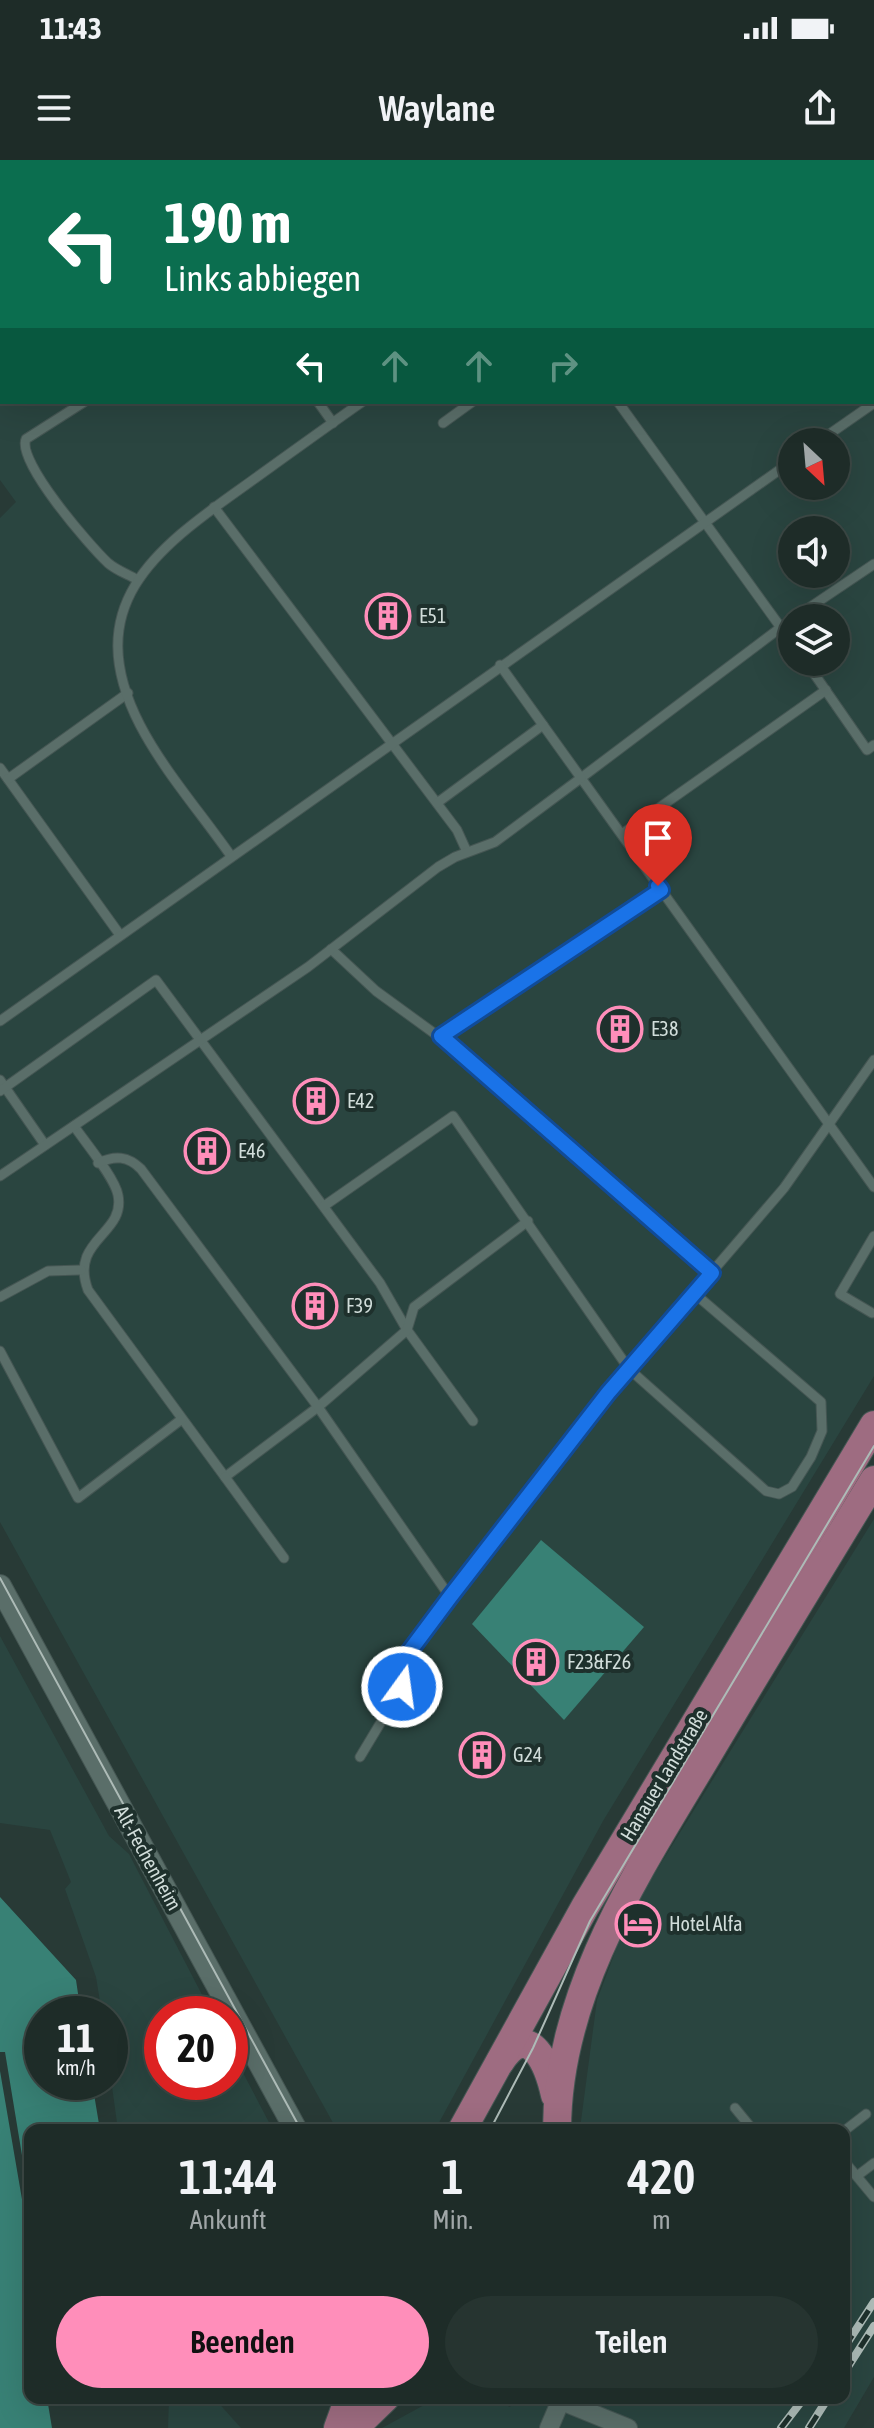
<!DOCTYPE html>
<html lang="de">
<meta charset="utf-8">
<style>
body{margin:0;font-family:"Asap Condensed",sans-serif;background:#263430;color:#f1f3f6;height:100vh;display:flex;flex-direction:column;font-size:30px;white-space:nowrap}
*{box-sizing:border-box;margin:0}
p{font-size:26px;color:#a1a7a8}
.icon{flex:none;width:44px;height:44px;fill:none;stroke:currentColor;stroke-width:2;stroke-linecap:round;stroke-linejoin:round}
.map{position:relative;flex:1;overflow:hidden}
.side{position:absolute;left:24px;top:1964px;width:826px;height:280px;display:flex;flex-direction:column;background:#1e2c28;border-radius:16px;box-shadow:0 8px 32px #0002,0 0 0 2px #3c4845}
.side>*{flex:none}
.guide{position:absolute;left:0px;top:0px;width:874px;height:244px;box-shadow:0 8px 32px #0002,0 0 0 2px #3c4845;background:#0b6e4f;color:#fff;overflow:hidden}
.needle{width:52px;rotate:154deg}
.fabs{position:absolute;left:778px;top:268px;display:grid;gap:16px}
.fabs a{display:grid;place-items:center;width:72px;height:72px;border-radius:50%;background:#1e2c28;box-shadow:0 8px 32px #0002,0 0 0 2px #3c4845;font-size:40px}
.speed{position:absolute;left:24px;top:1836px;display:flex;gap:16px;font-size:40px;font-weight:700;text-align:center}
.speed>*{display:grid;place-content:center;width:104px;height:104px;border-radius:50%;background:#1e2c28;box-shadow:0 8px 32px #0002,0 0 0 2px #3c4845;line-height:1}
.speed small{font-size:20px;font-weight:400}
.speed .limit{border:12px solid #d22;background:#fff;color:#111}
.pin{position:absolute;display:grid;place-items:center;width:68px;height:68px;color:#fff;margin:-82px -34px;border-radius:50% 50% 50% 0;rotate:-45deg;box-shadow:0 0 8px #0007}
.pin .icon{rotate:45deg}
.me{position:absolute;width:88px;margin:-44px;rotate:14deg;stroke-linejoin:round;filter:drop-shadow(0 0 6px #0008)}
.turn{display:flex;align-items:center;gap:28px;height:168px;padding:0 32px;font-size:36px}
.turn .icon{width:104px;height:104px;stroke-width:2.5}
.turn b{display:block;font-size:56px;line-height:68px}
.lanes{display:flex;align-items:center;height:76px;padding:0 32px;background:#0003;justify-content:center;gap:40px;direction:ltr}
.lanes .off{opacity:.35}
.eta{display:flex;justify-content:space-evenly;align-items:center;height:136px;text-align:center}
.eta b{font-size:48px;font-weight:600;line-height:56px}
.cta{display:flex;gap:16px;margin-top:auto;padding:16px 32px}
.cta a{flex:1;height:92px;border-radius:48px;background:#ff8eba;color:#111;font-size:32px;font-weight:600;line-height:92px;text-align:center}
.cta a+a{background:#263430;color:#f1f3f6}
.status{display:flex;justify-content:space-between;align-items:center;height:56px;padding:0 40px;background:#1e2c28;direction:ltr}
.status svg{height:22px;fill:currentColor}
header{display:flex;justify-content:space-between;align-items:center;height:104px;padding:0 32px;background:#1e2c28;font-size:36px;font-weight:600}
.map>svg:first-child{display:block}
.built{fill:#2a4540;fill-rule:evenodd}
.water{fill:#388175}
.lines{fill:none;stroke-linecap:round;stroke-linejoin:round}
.service-casing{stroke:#455653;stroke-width:11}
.minor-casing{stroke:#455653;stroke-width:20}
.tertiary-casing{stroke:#455653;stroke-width:24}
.primary-casing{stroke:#455653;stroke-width:30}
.service{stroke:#5a6e69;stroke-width:9}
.minor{stroke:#5a6e69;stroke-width:18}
.tertiary{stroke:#5a6e69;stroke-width:22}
.primary{stroke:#9e6c81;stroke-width:28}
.tram{stroke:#adbbb7;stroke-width:2}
.rail-casing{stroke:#adbbb7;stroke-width:8}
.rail{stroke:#1e302c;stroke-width:5;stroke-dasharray:15;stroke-linecap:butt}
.route-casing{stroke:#114b97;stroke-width:20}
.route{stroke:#1a73e8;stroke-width:14}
.labels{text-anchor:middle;stroke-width:8;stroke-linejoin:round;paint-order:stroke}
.poi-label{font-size:20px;fill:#d1ddda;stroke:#1e302c;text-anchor:start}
.street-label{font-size:20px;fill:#d1ddda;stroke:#1e302c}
</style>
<div class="status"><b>11:43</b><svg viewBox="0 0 49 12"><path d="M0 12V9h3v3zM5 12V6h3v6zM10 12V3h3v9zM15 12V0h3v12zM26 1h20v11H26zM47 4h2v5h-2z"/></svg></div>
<header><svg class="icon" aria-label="menu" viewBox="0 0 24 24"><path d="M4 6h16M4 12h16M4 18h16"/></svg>Waylane<svg class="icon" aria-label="share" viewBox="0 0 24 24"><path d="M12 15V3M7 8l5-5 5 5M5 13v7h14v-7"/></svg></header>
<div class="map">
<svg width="874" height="2268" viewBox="0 0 874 2268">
<rect width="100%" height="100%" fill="#283a36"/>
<g class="built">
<path d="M175,0H874V1216L603,1661L435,1970H337L0,1362V358L16,342L0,320V121L2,242H872V2H172ZM792,282H836V326H792ZM792,370H836V414H792ZM792,458H836V502H792Z"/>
<polygon points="874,1359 874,2217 844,2268 382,2268 437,2238 492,2238 510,2247 515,2238 844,2238 844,1970 581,1970 581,1961 597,1840 629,1755"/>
<polygon points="0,1476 109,1676 129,1694 212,1854 162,1854 162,1922 230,1922 230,1888 273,1970 118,1970 110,1912 110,1854 102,1854 96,1817 65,1729 71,1722 50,1670 0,1663"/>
<polygon points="169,2238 214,2238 241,2268 168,2268"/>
</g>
<g class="water">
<polygon points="541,1380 644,1467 564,1560 472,1464"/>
<polygon points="0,1737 76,1820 81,1854 42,1854 42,1922 92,1922 100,1970 30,1970 30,2044 5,1892 0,1892"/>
<polygon points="0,1911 30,2086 30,2238 47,2238 52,2268 0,2268"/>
</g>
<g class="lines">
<g class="service-casing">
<g id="service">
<polyline points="456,0 456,2"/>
<polyline points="439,2 442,0"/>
<polyline points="808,2 811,0"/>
<polyline points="872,82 874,85"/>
<path d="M84,242L26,279C16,301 90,386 108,403C116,410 127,414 136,419"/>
<polyline points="318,242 333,263"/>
<polyline points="618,242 792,483"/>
<polyline points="443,263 472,242"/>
<polyline points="818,282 874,243"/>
<polyline points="214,347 457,670 467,692"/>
<polyline points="794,458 874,404"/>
<polyline points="792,459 581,618 874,1027"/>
<polyline points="806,502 867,590 874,585"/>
<polyline points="0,608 120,775"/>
<polyline points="8,619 128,533"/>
<polyline points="437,643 543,565"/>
<polyline points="622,674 826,530"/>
<path d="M231,696C201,653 164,611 140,565C79,446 154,390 243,327C282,299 322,270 362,242"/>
<polyline points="331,789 376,831 475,903 712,1113"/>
<polyline points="0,861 792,301"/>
<polyline points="441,876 661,730"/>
<polyline points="0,920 45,985"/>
<polyline points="0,931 156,820 380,1123 407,1170 473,1261"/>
<path d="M74,966C85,982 115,1018 118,1035C126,1075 69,1079 88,1130L225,1317L318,1247L407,1170L414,1147L528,1061"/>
<path d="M98,1003C115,995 128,996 141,1009L318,1247L450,1437"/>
<polyline points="0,1016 308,807 438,707 455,697 495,682 581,618 500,505"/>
<polyline points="324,1046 453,956 629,1209 766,1331 779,1334 792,1327 811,1297 822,1271 821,1242 694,1133"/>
<polyline points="0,1137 48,1111 81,1110"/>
<polyline points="872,1153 840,1134 874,1076"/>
<polyline points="0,1191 78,1338 182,1259"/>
<polyline points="225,1317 284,1398"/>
<polyline points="360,1597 402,1527 409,1492 450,1437 608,1233 784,1028 874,900"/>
<polyline points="735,1948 753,1970"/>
<polyline points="844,1971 866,1954"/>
<polyline points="844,2001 874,2037"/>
<polyline points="857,2016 874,2003"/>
</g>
</g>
<g class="minor-casing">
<g id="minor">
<polyline points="98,0 99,2"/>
<polyline points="136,2 138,0"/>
<polyline points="0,96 2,95"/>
<polyline points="554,2238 628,2268"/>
<polyline points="549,2268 561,2240"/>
</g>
</g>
<g class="tertiary-casing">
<polyline id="tertiary" points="0,1426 296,1970"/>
</g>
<g class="primary-casing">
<g id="primary">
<path d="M500,1902C530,1856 549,1908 555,1935"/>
<polyline points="462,1970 585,1747 874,1265"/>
<path d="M557,1970C557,1832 639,1710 707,1596C762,1503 818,1412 874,1320"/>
<polyline points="338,2268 349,2238"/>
<polyline points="354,2268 385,2238"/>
</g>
</g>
<use href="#service" class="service"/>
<use href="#minor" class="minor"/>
<use href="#tertiary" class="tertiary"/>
<use href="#primary" class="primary"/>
<g class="tram">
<polyline points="0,1418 301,1970"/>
<polyline points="490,1970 533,1888 590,1761 874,1286"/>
</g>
<g class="rail-casing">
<g id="rail">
<polyline points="844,2188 874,2142"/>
<polyline points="844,2213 874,2166"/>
<polyline points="781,2268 804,2238"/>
<polyline points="809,2268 828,2238"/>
</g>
</g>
<use href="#rail" class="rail"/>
</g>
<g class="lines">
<g class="route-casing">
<polyline id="route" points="402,1527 409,1492 450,1437 608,1233 712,1113 441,876 661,730 658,726"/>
</g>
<use href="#route" class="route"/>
</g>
<defs>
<g id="building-ring" transform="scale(2.3)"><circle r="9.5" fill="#1e302c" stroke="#ff8eba" stroke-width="1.5"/><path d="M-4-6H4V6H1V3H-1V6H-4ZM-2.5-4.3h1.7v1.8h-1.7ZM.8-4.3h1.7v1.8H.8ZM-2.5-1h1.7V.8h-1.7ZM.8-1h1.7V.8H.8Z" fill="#ff8eba"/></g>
<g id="hotel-ring" transform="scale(2.3)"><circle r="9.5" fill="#1e302c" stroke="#ff8eba" stroke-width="1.5"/><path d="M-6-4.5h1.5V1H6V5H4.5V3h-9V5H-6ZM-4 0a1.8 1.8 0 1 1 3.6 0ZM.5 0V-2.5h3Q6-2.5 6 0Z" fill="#ff8eba"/></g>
</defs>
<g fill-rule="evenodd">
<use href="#building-ring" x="388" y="456"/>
<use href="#building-ring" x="620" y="869"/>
<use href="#building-ring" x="316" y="941"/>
<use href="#building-ring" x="207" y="991"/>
<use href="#building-ring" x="315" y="1146"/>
<use href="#building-ring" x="536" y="1502"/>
<use href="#building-ring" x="482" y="1595"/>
<use href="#hotel-ring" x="638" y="1764"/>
</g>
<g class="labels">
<g class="poi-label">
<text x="419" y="463">E51</text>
<text x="651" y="876">E38</text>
<text x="347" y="948">E42</text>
<text x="238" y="998">E46</text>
<text x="346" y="1153">F39</text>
<text x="567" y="1509">F23&amp;F26</text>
<text x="513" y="1602">G24</text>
<text x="669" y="1771">Hotel Alfa</text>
</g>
<g class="street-label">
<text transform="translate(664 1615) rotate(-59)" y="7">Hanauer Landstraße</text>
<text transform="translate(148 1698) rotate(61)" y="7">Alt-Fechenheim</text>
</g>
</g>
</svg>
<div class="fabs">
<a><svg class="needle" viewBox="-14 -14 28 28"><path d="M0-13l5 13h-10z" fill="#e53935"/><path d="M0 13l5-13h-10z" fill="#a1a7a8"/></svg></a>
<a><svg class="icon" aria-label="sound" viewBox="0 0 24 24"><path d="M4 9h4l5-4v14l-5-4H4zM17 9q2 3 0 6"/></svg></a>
<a><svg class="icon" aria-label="layers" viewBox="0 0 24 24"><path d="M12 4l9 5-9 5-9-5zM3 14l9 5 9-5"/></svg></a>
</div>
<div class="speed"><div>11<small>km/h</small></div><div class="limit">20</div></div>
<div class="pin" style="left:658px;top:726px;background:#d93025"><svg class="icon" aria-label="arrive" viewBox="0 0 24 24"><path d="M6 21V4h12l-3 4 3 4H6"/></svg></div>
<svg class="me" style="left:402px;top:1527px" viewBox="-20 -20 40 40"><circle r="17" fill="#1a73e8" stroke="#fff" stroke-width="3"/><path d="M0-11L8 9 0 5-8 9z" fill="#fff"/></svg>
<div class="guide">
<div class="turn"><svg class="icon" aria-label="left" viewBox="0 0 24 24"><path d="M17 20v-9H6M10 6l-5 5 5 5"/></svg><div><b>190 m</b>Links abbiegen</div></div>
<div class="lanes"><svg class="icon" aria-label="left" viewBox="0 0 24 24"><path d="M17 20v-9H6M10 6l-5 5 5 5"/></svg><svg class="icon off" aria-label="ahead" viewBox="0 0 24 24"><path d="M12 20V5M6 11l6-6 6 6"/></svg><svg class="icon off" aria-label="ahead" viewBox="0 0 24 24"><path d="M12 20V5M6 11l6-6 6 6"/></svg><svg class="icon off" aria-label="right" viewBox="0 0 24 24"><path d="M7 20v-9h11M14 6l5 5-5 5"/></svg></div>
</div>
<section class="side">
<div class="eta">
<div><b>11:44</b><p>Ankunft</p></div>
<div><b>1</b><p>Min.</p></div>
<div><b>420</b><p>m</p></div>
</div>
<div class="cta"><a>Beenden</a><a>Teilen</a></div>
</section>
</div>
